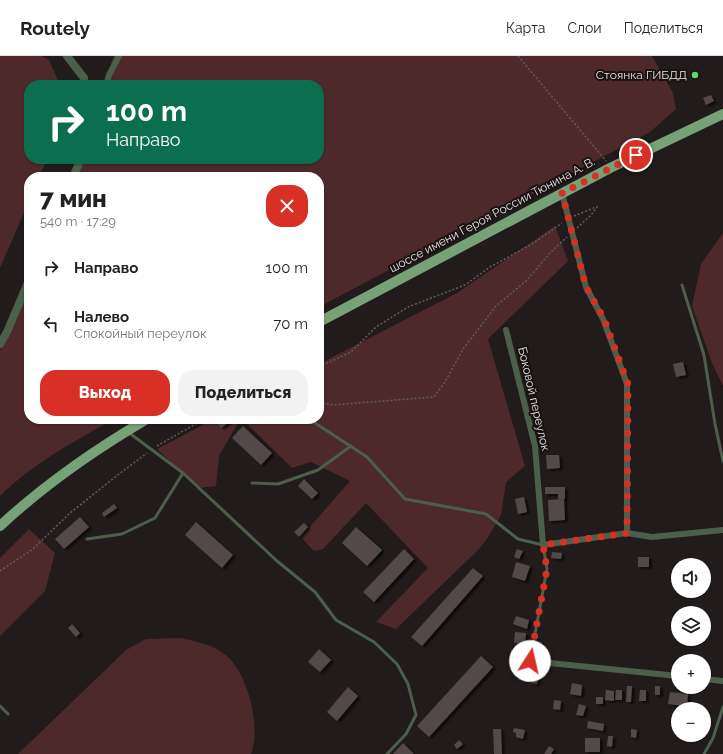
<!DOCTYPE html>
<html lang="ru">
<meta charset="utf-8">
<style>
body{margin:0;font-family:Raleway,sans-serif;background:#f2f2f2;color:#222;height:100vh;display:flex;flex-direction:column;font-size:15px;white-space:nowrap}
*{box-sizing:border-box;margin:0}
p{font-size:13px;color:#767676}
.icon{flex:none;width:22px;height:22px;fill:none;stroke:currentColor;stroke-width:2;stroke-linecap:round;stroke-linejoin:round}
.map{position:relative;flex:1;overflow:hidden}
.details{position:absolute;left:24px;top:116px;width:300px;height:252px;display:flex;flex-direction:column;background:#fff;border-radius:16px;box-shadow:0 1px 3px #0004}
.details>*{flex:none}
.hud{position:absolute;left:24px;top:24px;width:300px;height:84px;border-radius:16px;box-shadow:0 1px 3px #0004;background:#0b6e4f;color:#fff;overflow:hidden}
.buttons{position:absolute;left:671px;top:502px;display:grid;gap:8px}
.buttons a{display:grid;place-items:center;width:40px;height:40px;border-radius:50%;background:#fff;box-shadow:0 1px 3px #0004;font-size:20px}
.pin{position:absolute;display:grid;place-items:center;width:34px;height:34px;color:#fff;margin:-17px;border:2px solid #fff;border-radius:50%;box-shadow:0 1px 4px #0007}
.me{position:absolute;width:44px;margin:-22px;rotate:10deg;stroke-linejoin:round;filter:drop-shadow(0 0 3px #0008)}
.turn{display:flex;align-items:center;gap:14px;height:84px;padding:0 16px;font-size:18px}
.turn .icon{width:52px;height:52px;stroke-width:2.5}
.turn b{display:block;font-size:28px;line-height:34px}
.round{display:grid;place-items:center;flex:none;width:42px;height:42px;border-radius:16px;background:#f2f2f2}
.summary{display:flex;align-items:center;justify-content:space-between;height:68px;padding:0 16px}
h1{font-size:24px;font-weight:800;line-height:30px}
.action{display:flex;gap:8px;margin-top:auto;padding:8px 16px}
.action a{flex:1;height:46px;border-radius:16px;background:#d93025;color:#fff;font-size:16px;font-weight:800;line-height:46px;text-align:center}
.action a+a{background:#f2f2f2;color:#222}
ul{padding:0;list-style:none}
li{display:flex;align-items:center;gap:12px;height:56px;padding:0 16px}
li div{flex:1}
li b{display:block;font-size:15px}
li em{font-style:normal}
header{display:flex;align-items:center;gap:24px;box-sizing:border-box;height:56px;padding:0 20px;background:#fff;border-bottom:1px solid #e0e0e0}
header strong{font-size:19px}
nav{display:flex;gap:22px;margin-inline-start:auto;font-size:14px}
.map>svg:first-child{display:block}
.green{fill:#4d292b}
.building{fill:#524949;filter:url(#shadow)}
.lines{fill:none;stroke-linecap:round;stroke-linejoin:round}
.path{stroke:#625c5c;stroke-width:1.5;stroke-dasharray:2 2;stroke-linecap:butt}
.service{stroke:#4b5f4a;stroke-width:3}
.minor{stroke:#4b5f4a;stroke-width:6}
.tertiary{stroke:#4b5f4a;stroke-width:8}
.primary{stroke:#77a177;stroke-width:10}
.route{stroke:#d93025;stroke-width:7;stroke-dasharray:0 12.6}
.poi-dot{fill:#62d469;stroke:#191212;stroke-width:1.5}
.labels{text-anchor:middle;stroke-width:4;stroke-linejoin:round;paint-order:stroke}
.poi-label{font-size:12px;fill:#e8e2e2;stroke:#191212;text-anchor:end}
.street-label{font-size:12px;fill:#e8e2e2;stroke:#191212}
</style>
<header>
<strong>Routely</strong>
<nav><a>Карта</a><a>Слои</a><a>Поделиться</a></nav>
</header>
<div class="map">
<svg width="723" height="698" viewBox="0 0 723 698">
<defs>
<filter id="shadow"><feDropShadow dx="3" dy="2" stdDeviation="1" flood-color="#0009"/></filter>
</defs>
<rect width="100%" height="100%" fill="#221b1b"/>
<g class="green">
<polygon points="0,0 42,0 49,4 60,29 29,29 29,103 47,103 39,121 29,121 29,145 0,212"/>
<polygon points="114,0 652,0 673,37 676,53 650,76 319,251 319,121 69,121 76,103 319,103 319,29 103,29"/>
<polygon points="555,170 568,205 488,283 525,410 506,426 501,459 487,483 478,494 396,573 376,566 428,512 366,447 323,493 314,495 301,481 350,425 311,406 292,412 242,363 319,363 319,308 457,237"/>
<polygon points="723,177 723,330 712,307 692,250 701,208"/>
<path d="M29,227V363H114C75,385 32,408 0,440V295L10,276Z"/>
<polygon points="214,363 240,363 219,400 216,430 198,432 157,393"/>
<polygon points="29,473 55,497 45,535 0,580 0,502"/>
<path d="M181,582C198,586 216,589 229,602C249,622 261,672 251,698H18L126,594L146,583Z"/>
</g>
<g class="building">
<polygon points="711,39 714,45 706,49 703,42"/>
<polygon points="683,306 686,319 676,321 673,308"/>
<polygon points="214,363 233,363 221,372"/>
<polygon points="243,370 272,397 261,409 232,382"/>
<polygon points="546,399 559,399 560,412 547,413"/>
<polygon points="304,423 318,437 312,443 298,430"/>
<polygon points="545,431 565,431 565,443 558,443 558,438 545,438"/>
<polygon points="524,441 527,456 518,458 515,443"/>
<polygon points="564,443 565,464 549,465 548,444"/>
<polygon points="114,448 117,452 104,461 102,457"/>
<polygon points="80,461 89,471 64,493 55,483"/>
<polygon points="196,466 233,499 222,512 185,479"/>
<polygon points="304,467 308,471 299,481 294,476"/>
<polygon points="356,471 382,494 367,510 342,487"/>
<polygon points="404,493 414,503 374,546 363,536"/>
<polygon points="517,493 523,495 519,503 514,501"/>
<polygon points="552,496 562,497 561,503 551,502"/>
<rect x="638" y="501" width="11" height="10"/>
<polygon points="516,506 530,510 525,525 512,521"/>
<polygon points="473,512 483,520 422,590 411,581"/>
<polygon points="516,560 529,564 527,573 513,568"/>
<polygon points="72,568 80,577 76,581 68,572"/>
<polygon points="515,576 526,577 525,587 514,587"/>
<polygon points="319,593 331,604 320,616 308,606"/>
<polygon points="481,600 493,611 429,681 417,670"/>
<polygon points="534,616 539,617 537,628 532,627"/>
<polygon points="572,627 582,629 581,640 570,638"/>
<polygon points="627,630 632,630 631,646 626,646"/>
<rect x="655" y="630" width="5" height="9"/>
<polygon points="348,631 358,640 337,665 327,656"/>
<polygon points="606,634 614,635 614,645 605,644"/>
<polygon points="616,634 622,634 622,644 615,644"/>
<polygon points="640,634 646,634 646,645 639,645"/>
<polygon points="670,636 688,638 687,650 668,648"/>
<rect x="596" y="641" width="7" height="7"/>
<polygon points="554,644 561,645 560,654 553,653"/>
<polygon points="579,648 586,650 583,660 576,659"/>
<polygon points="588,665 604,668 603,675 587,672"/>
<polygon points="514,672 525,674 523,683 516,681 516,677 513,676"/>
<polygon points="493,673 501,673 502,698 494,698"/>
<polygon points="631,673 637,674 636,682 631,681"/>
<polygon points="608,680 613,680 612,691 607,690"/>
<rect x="585" y="682" width="15" height="14"/>
<polygon points="459,684 463,688 457,693 454,689"/>
<polygon points="403,687 414,698 393,698"/>
<polygon points="549,690 554,693 551,698 544,698"/>
</g>
<g class="lines">
<g class="path">
<polyline points="518,0 606,105"/>
<polyline points="574,160 596,151"/>
<polyline points="577,172 591,159 598,150"/>
<polyline points="319,311 351,296 376,271 408,251 465,229 490,211 532,188 562,167"/>
<polyline points="319,346 332,349 434,341 445,326 463,293 496,250 526,225 550,197 567,181"/>
<polyline points="157,390 204,363"/>
<polyline points="0,515 33,493 70,457 119,418 147,397"/>
</g>
<g class="service">
<polyline points="682,229 704,299 715,368 723,405"/>
<polyline points="309,363 367,401 405,443 486,458 518,483 543,489 547,513 530,605"/>
<polyline points="183,417 277,505 315,536 336,564 374,586 397,608 408,628 416,659 406,678 387,698"/>
<polyline points="252,427 278,428 318,414 351,390"/>
<polyline points="87,483 122,478 155,462 183,417 128,376"/>
<polyline points="0,650 8,658"/>
<polyline points="704,698 713,682 723,651"/>
</g>
<g class="minor">
<polyline points="106,29 109,19 119,0"/>
<polyline points="562,137 586,231 603,263 627,328 627,477"/>
<polyline points="506,274 535,390 543,489 627,477 652,481 723,474"/>
<polyline points="530,605 678,620"/>
<polyline points="704,623 723,625"/>
</g>
<g class="tertiary">
<polyline points="67,0 84,22 85,29"/>
<polyline points="73,121 81,103"/>
<polyline points="0,288 7,276 29,224"/>
</g>
<g class="primary">
<polyline points="319,266 610,112 723,58"/>
<path d="M0,470C43,430 96,393 147,363"/>
</g>
</g>
<g class="lines">
<polyline class="route" points="530,605 547,513 543,489 627,477 628,328 604,263 586,231 562,137 636,99"/>
</g>
<circle class="poi-dot" cx="695" cy="19" r="4"/>
<g class="labels">
<g class="poi-label">
<text x="687" y="23">Стоянка ГИБДД</text>
</g>
<g class="street-label">
<text transform="translate(492 159) rotate(-28)" y="4">шоссе имени Героя России Тюнина А. В.</text>
<text transform="translate(534 343) rotate(77)" y="4">Боковой переулок</text>
</g>
</g>
</svg>
<div class="buttons">
<a><svg class="icon" aria-label="sound" viewBox="0 0 24 24"><path d="M4 9h4l5-4v14l-5-4H4zM17 9q2 3 0 6"/></svg></a>
<a><svg class="icon" aria-label="layers" viewBox="0 0 24 24"><path d="M12 4l9 5-9 5-9-5zM3 14l9 5 9-5"/></svg></a>
<a>+</a>
<a>−</a>
</div>
<div class="pin" style="left:636px;top:99px;background:#d93025"><svg class="icon" aria-label="arrive" viewBox="0 0 24 24"><path d="M6 21V4h12l-3 4 3 4H6"/></svg></div>
<svg class="me" style="left:530px;top:605px" viewBox="-20 -20 40 40"><circle r="19" fill="#fff"/><path d="M0-13L10 11 0 6-10 11z" fill="#d93025"/></svg>
<div class="hud">
<div class="turn"><svg class="icon" aria-label="right" viewBox="0 0 24 24"><path d="M7 20v-9h11M14 6l5 5-5 5"/></svg><div><b>100 m</b>Направо</div></div>
</div>
<section class="details">
<div class="summary"><div><h1>7 мин</h1><p>540 m · 17:29</p></div><a class="round" style="background:#d93025;color:#fff"><svg class="icon" aria-label="close" viewBox="0 0 24 24"><path d="M6 6l12 12M18 6L6 18"/></svg></a></div>
<ul>
<li><svg class="icon" aria-label="right" viewBox="0 0 24 24"><path d="M7 20v-9h11M14 6l5 5-5 5"/></svg><div><b>Направо</b></div><em>100 m</em></li>
<li><svg class="icon" aria-label="left" viewBox="0 0 24 24"><path d="M17 20v-9H6M10 6l-5 5 5 5"/></svg><div><b>Налево</b><p>Спокойный переулок</p></div><em>70 m</em></li>
</ul>
<div class="action"><a>Выход</a><a>Поделиться</a></div>
</section>
</div>
